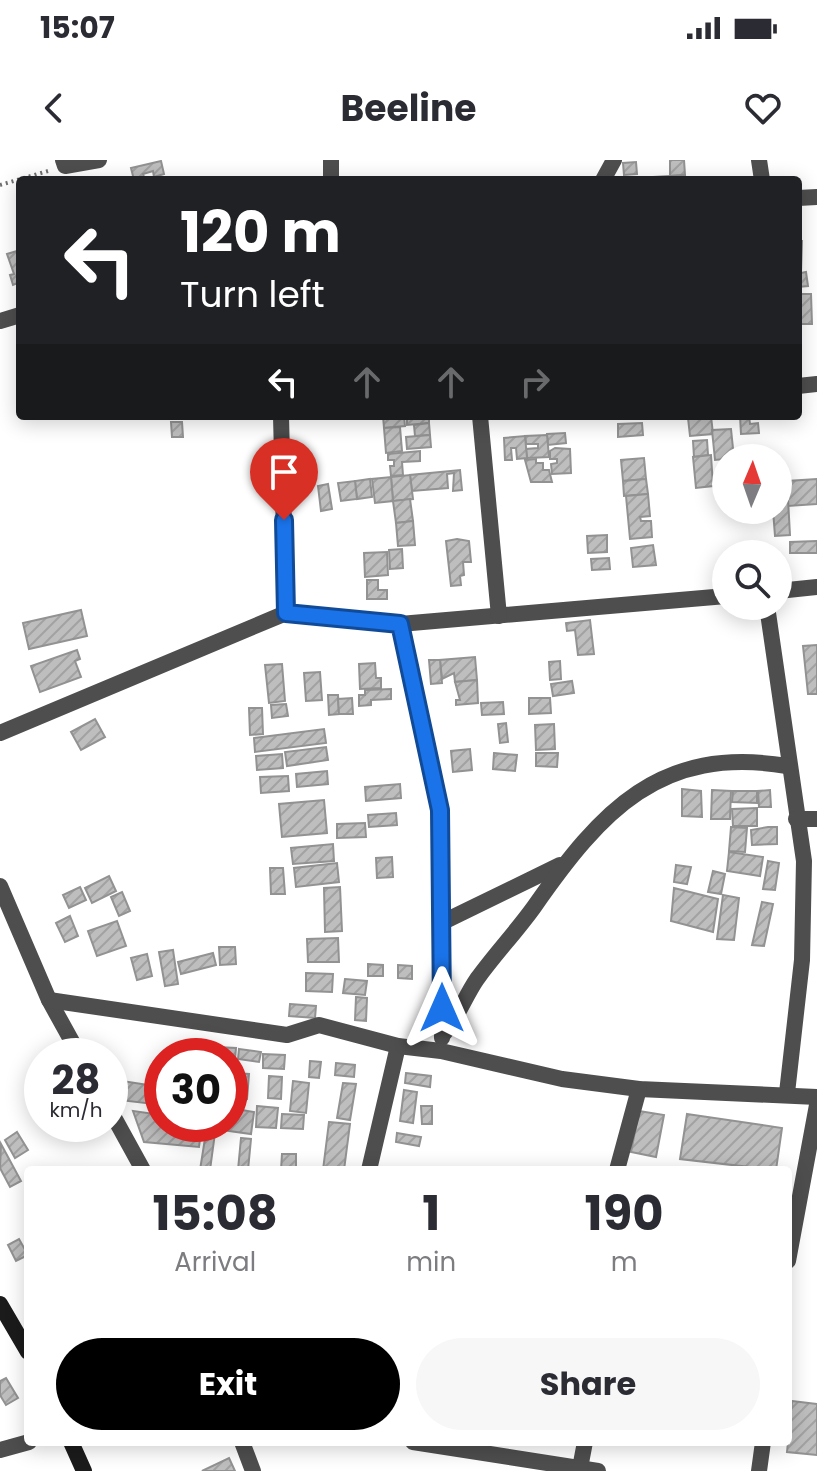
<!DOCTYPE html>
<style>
body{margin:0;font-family:Poppins,sans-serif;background:#f7f7f7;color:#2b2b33;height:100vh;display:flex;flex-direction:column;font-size:30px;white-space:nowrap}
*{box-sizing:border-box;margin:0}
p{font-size:26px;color:#7c7c81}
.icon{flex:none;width:44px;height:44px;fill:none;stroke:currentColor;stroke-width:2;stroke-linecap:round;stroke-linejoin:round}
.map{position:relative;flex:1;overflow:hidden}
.panel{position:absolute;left:24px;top:1006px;width:768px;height:280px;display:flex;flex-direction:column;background:#fff;border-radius:8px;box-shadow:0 4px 20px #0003}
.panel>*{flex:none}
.guide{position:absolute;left:16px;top:16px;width:786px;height:244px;border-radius:8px;box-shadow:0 4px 20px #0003;background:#202124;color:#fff;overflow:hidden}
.needle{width:52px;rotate:2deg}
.buttons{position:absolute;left:712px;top:284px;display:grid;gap:16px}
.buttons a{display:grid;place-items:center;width:80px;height:80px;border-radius:50%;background:#fff;box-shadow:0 4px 20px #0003;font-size:40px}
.speed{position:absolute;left:24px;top:878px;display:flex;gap:16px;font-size:40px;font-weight:700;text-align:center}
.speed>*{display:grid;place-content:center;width:104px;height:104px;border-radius:50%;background:#fff;box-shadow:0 4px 20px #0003;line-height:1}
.speed small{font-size:20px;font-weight:400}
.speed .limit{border:12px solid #d22;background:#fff;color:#111}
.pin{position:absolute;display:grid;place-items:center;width:68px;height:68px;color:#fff;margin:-82px -34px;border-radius:50% 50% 50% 0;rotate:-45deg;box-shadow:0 0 8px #0007}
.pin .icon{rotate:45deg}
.me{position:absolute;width:88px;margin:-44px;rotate:0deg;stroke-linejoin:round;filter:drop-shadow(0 0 6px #0008)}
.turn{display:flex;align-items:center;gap:28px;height:168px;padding:0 32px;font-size:36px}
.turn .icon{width:104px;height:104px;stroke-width:2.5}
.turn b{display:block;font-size:56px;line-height:68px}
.lanes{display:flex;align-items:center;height:76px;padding:0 32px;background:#0003;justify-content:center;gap:40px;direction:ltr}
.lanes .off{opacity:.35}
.eta{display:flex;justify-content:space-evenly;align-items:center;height:136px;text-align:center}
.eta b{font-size:48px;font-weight:700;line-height:56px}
.cta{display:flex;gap:16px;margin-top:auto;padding:16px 32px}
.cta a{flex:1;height:92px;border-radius:48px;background:#000;color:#fff;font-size:32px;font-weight:700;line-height:92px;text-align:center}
.cta a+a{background:#f7f7f7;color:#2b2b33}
.status{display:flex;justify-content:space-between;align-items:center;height:56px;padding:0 40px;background:#fff;direction:ltr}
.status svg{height:22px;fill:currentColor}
header{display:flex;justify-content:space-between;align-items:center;height:104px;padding:0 32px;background:#fff;font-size:36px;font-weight:700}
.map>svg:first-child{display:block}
.building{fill:url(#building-hatch);stroke:#929292;stroke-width:2}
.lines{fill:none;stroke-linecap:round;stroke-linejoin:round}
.path{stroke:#707070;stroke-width:4;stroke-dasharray:2 4;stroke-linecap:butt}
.minor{stroke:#4e4e4e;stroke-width:16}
.secondary{stroke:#1b1b1b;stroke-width:16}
.route-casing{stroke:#114b97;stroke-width:20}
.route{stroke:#1a73e8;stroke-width:14}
</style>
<div class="status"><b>15:07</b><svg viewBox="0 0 49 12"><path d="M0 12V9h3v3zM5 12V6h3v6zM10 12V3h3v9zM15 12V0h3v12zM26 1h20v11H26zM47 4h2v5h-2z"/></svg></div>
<header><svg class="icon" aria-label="back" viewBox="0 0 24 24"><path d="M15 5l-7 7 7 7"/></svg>Beeline<svg class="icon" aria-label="heart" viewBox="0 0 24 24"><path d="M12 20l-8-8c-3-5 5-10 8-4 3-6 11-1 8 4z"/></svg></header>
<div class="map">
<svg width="817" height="1311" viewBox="0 0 817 1311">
<defs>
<pattern id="building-hatch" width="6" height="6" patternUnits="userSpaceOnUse" patternTransform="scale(2)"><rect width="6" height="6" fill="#bebebe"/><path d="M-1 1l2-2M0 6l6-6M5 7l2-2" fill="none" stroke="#a2a2a2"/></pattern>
</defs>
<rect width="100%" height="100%" fill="#fff"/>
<g class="building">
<polygon points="670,0 684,0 685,15 670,16"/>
<polygon points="161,1 164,14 154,17 153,11 143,14 145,20 134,20 131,8"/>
<polygon points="636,2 637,14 624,15 623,3"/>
<polygon points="685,15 685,20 637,20 637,18"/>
<polygon points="798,81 802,81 801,113 806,112 808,126 798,127"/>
<polygon points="20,90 20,122 13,125 10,115 14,114 7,94"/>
<polygon points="798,134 811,134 812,164 798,164"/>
<polygon points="383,256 404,256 405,266 384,268"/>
<polygon points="407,256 429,256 429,263 407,265"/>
<polygon points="711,256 713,274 690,276 688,258"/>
<polygon points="740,256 749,256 750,264 758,263 759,273 741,274"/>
<polygon points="171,262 182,262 183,277 172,277"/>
<polygon points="429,263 430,275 415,276 414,265"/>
<polygon points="642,263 643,275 618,277 618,264"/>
<polygon points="400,267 402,291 386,293 384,268"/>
<polygon points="731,269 734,298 715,300 712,270"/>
<polygon points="565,273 566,283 548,285 547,274"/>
<polygon points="430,275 431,287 407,289 406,277"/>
<polygon points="547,275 549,297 527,298 526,289 538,288 538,284 526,284 525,276"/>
<polygon points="525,276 527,298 517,299 516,288 511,288 512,300 505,300 504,278"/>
<polygon points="707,280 708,295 694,297 693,281"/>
<polygon points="555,288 570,289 571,313 552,314 551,304 557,303 557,299 550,299 550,291"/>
<polygon points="420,291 420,301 402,302 403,315 391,316 390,306 394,306 394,300 388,300 388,294"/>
<polygon points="711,295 713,326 696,328 693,297"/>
<polygon points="644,298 646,319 623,321 621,300"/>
<polygon points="536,299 536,303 543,303 543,310 549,310 552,322 531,322 525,300"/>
<polygon points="460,310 462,330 453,331 454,313 447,314 448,328 412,331 410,315"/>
<polygon points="410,315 413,339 393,341 391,317"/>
<polygon points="391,317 393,341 375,343 372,319"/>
<polygon points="370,319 372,337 357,339 355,321"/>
<polygon points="646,319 648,334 624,336 623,321"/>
<polygon points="817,319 817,344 788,346 787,321"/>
<polygon points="355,321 357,339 341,341 338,323"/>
<polygon points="787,321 790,375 775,376 773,350 778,350 778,322"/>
<polygon points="328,324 332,349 321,351 318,326"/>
<polygon points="648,334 650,356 640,357 641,361 651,361 652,377 630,379 626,336"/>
<polygon points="410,339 413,361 396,363 393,341"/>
<polygon points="413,361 415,385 398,386 396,363"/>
<polygon points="607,375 607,392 588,393 587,376"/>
<polygon points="457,379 469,381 471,402 463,402 464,415 460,416 461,425 451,426 446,381"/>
<polygon points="817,381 817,393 790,393 790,382"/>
<polygon points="653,385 656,405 633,407 631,388"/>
<polygon points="402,389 403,408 390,409 389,390"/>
<polygon points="387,392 388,415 365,417 364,393"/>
<polygon points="609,398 610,409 592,410 591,399"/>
<polygon points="367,420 378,420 378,430 387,430 387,439 367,439"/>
<polygon points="81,450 87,476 29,489 23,463"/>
<polygon points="590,460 594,494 578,495 575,470 567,471 566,463"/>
<polygon points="817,485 817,534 808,534 803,486"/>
<polygon points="77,490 80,499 75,501 81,517 40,532 31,506"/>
<polygon points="475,497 477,520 455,522 454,513 442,519 440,500"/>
<polygon points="429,500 440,500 442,523 431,524"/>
<polygon points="560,501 561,519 550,520 549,502"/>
<polygon points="375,503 376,518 381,518 381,528 360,529 359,504"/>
<polygon points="282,504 285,541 269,543 265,505"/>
<polygon points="320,512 322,540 306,541 304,513"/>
<polygon points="477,520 478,543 456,545 456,540 460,540 455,522"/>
<polygon points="572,521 574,533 553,536 551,524"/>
<polygon points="391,529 391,539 371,540 371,545 359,546 359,535 365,535 365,530"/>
<polygon points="328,535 338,535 339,554 329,555"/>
<polygon points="352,538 353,554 339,554 338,539"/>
<polygon points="529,538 550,538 551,553 529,554"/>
<polygon points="503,542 504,554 482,555 481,543"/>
<polygon points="286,544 288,556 272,558 271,545"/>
<polygon points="249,548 262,548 263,574 250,575"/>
<polygon points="95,559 105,577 81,590 71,572"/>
<polygon points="506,563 508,582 500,583 498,564"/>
<polygon points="554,564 555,589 536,590 535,565"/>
<polygon points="324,569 326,583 255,592 254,578"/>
<polygon points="326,587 328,600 287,606 285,592"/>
<polygon points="470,589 472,610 453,612 451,591"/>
<polygon points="494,593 517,595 515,611 493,609"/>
<polygon points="536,593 558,593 557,607 536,606"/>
<polygon points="282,594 283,608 257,610 256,596"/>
<polygon points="327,611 328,624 297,627 296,614"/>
<polygon points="288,616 289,631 261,633 260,617"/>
<polygon points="400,624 401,638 366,641 365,627"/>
<polygon points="682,629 701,631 702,657 682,656"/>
<polygon points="712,630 731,631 730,659 711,659"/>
<polygon points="770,630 771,647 759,647 758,631"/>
<polygon points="733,631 757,631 757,643 732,642"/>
<polygon points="324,640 327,673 282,677 279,644"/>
<polygon points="757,648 757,666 733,666 732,649"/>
<polygon points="396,653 397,665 369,667 368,655"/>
<polygon points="365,663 366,677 337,678 337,664"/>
<polygon points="731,667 747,668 745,692 729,691"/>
<polygon points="768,667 777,667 777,684 752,685 751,670"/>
<polygon points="333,684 334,701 293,704 291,688"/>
<polygon points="729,692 763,697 760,716 727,711"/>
<polygon points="392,697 393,717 377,718 376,698"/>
<polygon points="768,701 779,703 775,730 763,729"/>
<polygon points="337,703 339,722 296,727 294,708"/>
<polygon points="676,705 691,707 687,724 674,722"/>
<polygon points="270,708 283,708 285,734 271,734"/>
<polygon points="713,711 725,714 721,734 708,732"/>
<polygon points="109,716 116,731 92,743 85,728"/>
<polygon points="80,727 86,740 69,748 63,735"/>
<polygon points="340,727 342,771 325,772 324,728"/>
<polygon points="674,728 718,739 713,772 671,761"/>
<polygon points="122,732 130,751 119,756 111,737"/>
<polygon points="723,735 739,738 734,780 717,779"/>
<polygon points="762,742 773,744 764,786 752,785"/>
<polygon points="70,756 78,776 65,782 56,763"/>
<polygon points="117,761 126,786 97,796 88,771"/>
<polygon points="338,778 339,802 308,802 307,779"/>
<polygon points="219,787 235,787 236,804 220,805"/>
<polygon points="173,790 178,824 165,826 159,792"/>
<polygon points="213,793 216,805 181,814 178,802"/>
<polygon points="147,794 152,816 137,820 131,798"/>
<polygon points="368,804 383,805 383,816 368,816"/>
<polygon points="398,805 412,806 412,819 398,818"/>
<polygon points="306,813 333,814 332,832 306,831"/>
<polygon points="345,819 367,821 365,835 343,833"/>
<polygon points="356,837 367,838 366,861 355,860"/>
<polygon points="290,844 316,846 315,858 289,856"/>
<polygon points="216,887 236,888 235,900 215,896"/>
<polygon points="239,889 261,892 259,902 238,899"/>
<polygon points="263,894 285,895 284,909 263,908"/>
<polygon points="310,901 321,902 319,918 309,917"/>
<polygon points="336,903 355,905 354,917 335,915"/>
<polygon points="235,913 249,914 247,939 234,938"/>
<polygon points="406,913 431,916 430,927 405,923"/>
<polygon points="269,916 282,917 281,939 268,938"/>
<polygon points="122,921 162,927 162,945 119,940"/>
<polygon points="293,921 309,923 306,953 290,951"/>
<polygon points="343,923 356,924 350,960 337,958"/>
<polygon points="404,930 417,932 413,963 400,961"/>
<polygon points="257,946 278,948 276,968 256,967"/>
<polygon points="421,946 432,946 432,964 422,964"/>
<polygon points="230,948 254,952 251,974 207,968 207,964 230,964"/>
<polygon points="133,951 162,955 162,964 202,964 199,987 144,982"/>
<polygon points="639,951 664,955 656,997 631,992"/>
<polygon points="282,954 304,955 303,969 281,968"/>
<polygon points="687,954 782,968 776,1010 680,999"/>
<polygon points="329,962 350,964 344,1010 323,1010"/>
<polygon points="17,972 28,990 15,998 5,980"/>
<polygon points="206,972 215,973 210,1010 200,1010"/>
<polygon points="397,973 421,977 419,986 396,982"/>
<polygon points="241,978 251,979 248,1010 238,1010"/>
<polygon points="1,984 21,1021 10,1027 0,1008"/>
<polygon points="282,994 296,994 296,1010 281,1010"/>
<polygon points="19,1079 28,1095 16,1101 8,1085"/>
<polygon points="6,1218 18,1238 6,1245 0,1235 0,1221"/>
<polygon points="792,1241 817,1244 817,1295 787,1292"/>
<polygon points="229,1298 235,1311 202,1311"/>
</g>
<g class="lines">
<polyline class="path" points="0,25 48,11"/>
<g class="minor">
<polyline points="63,0 65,6 99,0"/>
<polyline points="759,0 762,20"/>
<polyline points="331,20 331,0"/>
<polyline points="603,20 614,0"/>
<polyline points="798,38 817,37"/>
<polyline points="0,161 20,155"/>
<polyline points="798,226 817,224"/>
<polyline points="281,256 286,453 400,464 726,436"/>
<polyline points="480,256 499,456"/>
<polyline points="778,431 817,427"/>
<polyline points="767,446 804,701 802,800 787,933"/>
<polyline points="400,464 440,650 442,878"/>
<polyline points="0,573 286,453"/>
<polyline points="796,659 817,659"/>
<polyline points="0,726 49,840 80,896"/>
<polyline points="443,762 560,705"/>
<polyline points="49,840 287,875 319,865 398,886 441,891 562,919 639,929 817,937"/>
<path d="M442,876C458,858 464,838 477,819C495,794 516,772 534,747C601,651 660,585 787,606"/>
<polyline points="110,950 143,1010"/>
<polyline points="369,1010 398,886"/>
<polyline points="617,1010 639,929"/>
<polyline points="788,1101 817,945"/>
<polyline points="242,1282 253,1311"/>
<polyline points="413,1282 598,1311"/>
<polyline points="0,1290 29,1282"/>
<polyline points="580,1308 585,1282"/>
<polyline points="759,1311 763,1282"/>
</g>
<g class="secondary">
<polyline points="0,1144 28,1192"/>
<polyline points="71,1282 84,1311"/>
</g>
</g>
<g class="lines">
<g class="route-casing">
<polyline id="route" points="284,360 286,453 400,464 440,650 442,848"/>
</g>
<use href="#route" class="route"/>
</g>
</svg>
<div class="buttons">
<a><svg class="needle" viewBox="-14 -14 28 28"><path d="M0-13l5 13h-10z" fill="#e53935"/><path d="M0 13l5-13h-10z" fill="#7c7c81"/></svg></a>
<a><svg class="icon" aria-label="search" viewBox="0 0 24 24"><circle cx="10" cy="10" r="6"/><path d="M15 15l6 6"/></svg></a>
</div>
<div class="speed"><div>28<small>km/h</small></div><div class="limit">30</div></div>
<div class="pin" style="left:284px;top:360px;background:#d93025"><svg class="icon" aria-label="arrive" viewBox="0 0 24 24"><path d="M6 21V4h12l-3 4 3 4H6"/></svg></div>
<svg class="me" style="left:442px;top:848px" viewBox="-20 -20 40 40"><path d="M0-17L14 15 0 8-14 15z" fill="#1a73e8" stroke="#fff" stroke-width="4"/></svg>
<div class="guide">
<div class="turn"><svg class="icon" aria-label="left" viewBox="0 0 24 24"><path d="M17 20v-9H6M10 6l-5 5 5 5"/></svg><div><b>120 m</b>Turn left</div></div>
<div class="lanes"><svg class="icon" aria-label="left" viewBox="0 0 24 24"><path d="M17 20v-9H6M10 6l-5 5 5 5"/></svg><svg class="icon off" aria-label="ahead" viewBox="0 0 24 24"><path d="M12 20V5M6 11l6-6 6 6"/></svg><svg class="icon off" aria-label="ahead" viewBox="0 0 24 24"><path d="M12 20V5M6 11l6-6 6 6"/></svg><svg class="icon off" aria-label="right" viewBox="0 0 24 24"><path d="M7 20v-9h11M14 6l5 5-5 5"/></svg></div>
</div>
<section class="panel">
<div class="eta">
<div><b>15:08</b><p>Arrival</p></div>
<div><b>1</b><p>min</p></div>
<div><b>190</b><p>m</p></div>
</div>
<div class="cta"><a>Exit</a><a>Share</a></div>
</section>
</div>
